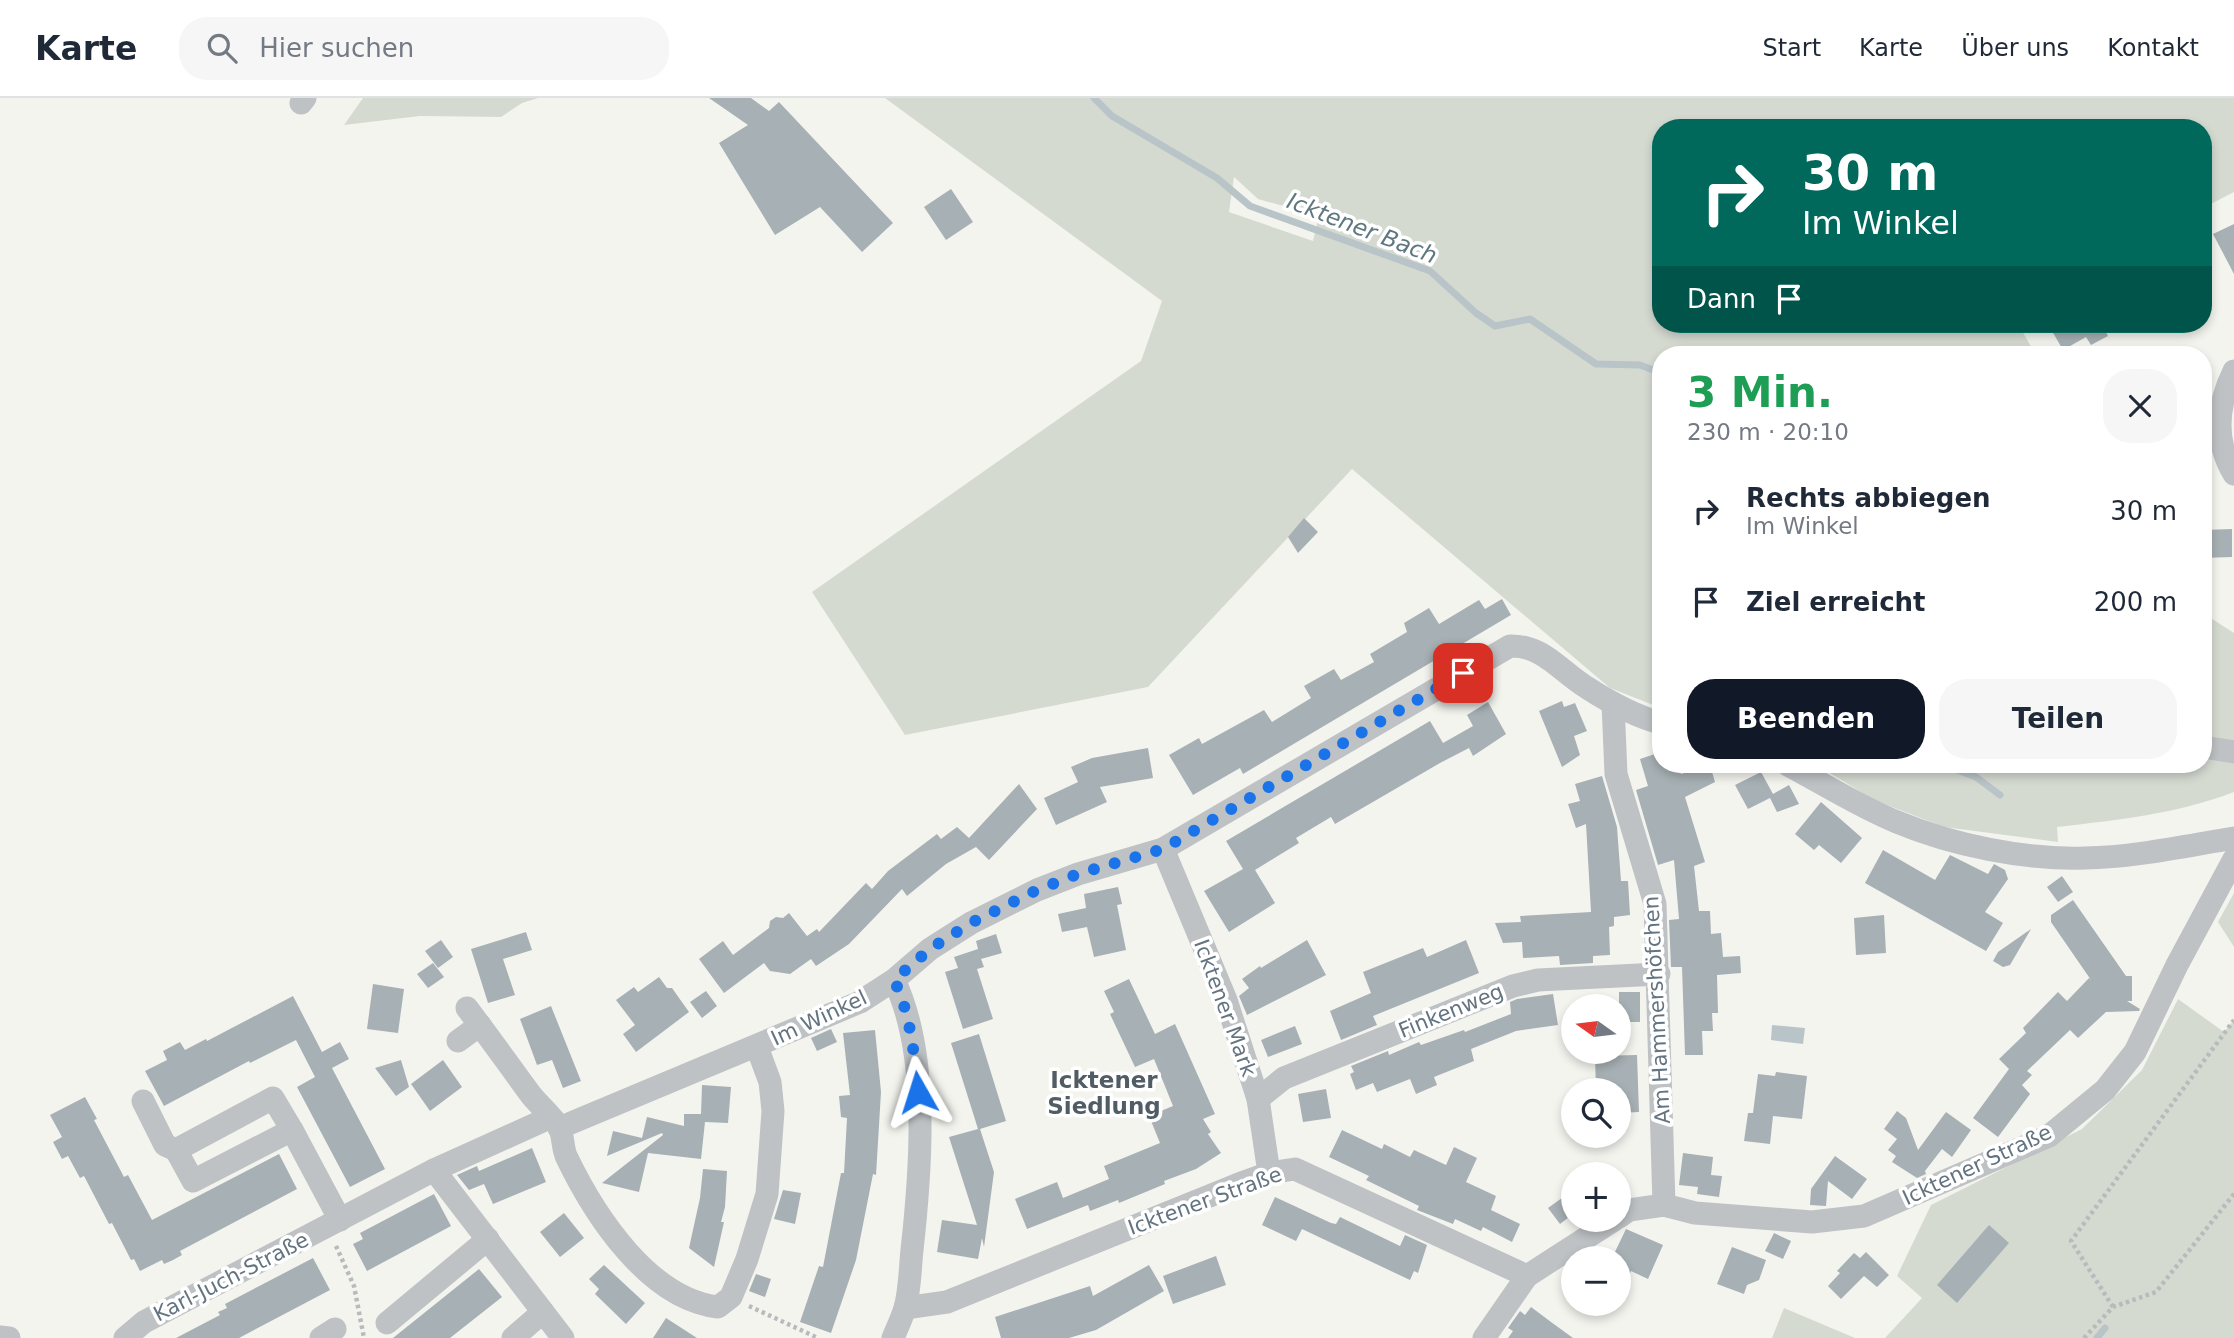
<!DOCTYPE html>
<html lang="de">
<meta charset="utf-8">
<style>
body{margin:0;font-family:"DejaVu Sans",sans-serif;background:#f6f6f7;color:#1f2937;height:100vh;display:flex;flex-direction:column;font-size:26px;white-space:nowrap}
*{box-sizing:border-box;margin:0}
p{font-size:23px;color:#747a83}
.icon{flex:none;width:38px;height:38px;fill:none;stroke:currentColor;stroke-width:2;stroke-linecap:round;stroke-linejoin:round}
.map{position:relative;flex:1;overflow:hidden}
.panel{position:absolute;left:1652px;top:248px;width:560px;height:427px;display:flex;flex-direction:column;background:#fff;border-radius:28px;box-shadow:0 4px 10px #0003}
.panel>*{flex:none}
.top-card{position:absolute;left:1652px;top:21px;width:560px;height:214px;border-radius:28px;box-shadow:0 4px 10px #0003;background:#00695c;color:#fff;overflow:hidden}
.needle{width:46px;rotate:284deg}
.fabs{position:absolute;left:1561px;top:896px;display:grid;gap:14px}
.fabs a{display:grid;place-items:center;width:70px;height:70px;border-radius:50%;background:#fff;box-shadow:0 4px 10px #0003;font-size:35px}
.pin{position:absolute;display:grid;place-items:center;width:60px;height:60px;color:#fff;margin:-30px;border-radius:14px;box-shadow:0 4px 10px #0006}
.me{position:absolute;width:77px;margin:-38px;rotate:354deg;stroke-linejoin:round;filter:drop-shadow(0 0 5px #0008)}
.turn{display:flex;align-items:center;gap:24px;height:147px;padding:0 35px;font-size:32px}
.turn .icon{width:91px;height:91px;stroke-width:2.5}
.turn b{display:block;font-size:49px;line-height:60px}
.then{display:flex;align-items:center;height:66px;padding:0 35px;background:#0003;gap:14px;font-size:26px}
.round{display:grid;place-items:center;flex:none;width:74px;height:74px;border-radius:28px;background:#f6f6f7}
.overview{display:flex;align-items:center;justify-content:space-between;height:119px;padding:0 35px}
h1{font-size:42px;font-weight:700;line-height:52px;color:#1e9e55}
.button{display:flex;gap:14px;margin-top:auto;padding:14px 35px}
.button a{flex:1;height:80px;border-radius:28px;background:#111827;color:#fff;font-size:28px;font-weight:700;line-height:80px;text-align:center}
.button a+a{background:#f6f6f7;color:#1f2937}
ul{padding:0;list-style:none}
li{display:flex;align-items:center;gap:21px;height:91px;padding:0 35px}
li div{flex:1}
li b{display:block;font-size:26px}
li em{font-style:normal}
header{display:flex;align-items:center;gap:42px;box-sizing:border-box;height:98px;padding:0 35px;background:#fff;border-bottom:2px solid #e0e1e3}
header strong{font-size:33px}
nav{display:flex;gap:38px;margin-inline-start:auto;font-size:24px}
.search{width:490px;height:63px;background:#f6f6f7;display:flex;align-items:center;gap:18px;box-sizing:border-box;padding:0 24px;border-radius:28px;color:#747a83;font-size:26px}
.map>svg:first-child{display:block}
.green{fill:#d5dad1;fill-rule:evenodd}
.water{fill:#b9c4c9}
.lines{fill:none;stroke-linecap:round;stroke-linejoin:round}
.stream{stroke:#b9c4c9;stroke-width:7}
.building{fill:#a7b0b4}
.path{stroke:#b8bbbc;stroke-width:4.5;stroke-dasharray:3.5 3.5;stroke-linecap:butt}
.minor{stroke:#bec2c5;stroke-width:23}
.route{stroke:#1a73e8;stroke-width:12;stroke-dasharray:0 21.6}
.labels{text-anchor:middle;stroke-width:7;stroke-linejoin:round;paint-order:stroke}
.street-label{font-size:21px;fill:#637480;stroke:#fff}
.water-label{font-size:23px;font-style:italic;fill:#5f777e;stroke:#fff}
.neighbourhood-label{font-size:23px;font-weight:bold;fill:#515d65;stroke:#fff}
</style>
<header>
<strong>Karte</strong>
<div class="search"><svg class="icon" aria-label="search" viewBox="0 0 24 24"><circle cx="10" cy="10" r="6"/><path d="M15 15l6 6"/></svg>Hier suchen</div>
<nav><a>Start</a><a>Karte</a><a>Über uns</a><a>Kontakt</a></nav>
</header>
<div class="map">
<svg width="2234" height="1240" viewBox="0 0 2234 1240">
<rect width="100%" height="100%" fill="#f4f4ef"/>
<g class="green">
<polygon points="363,0 538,0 522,5 501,19 420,18 344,27"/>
<path d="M885,0H2234V94L2203,110V30H1661V226H2018L2036,257H1661V610L1610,590L1352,371L1148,589L905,637L812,494L1141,263L1162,203ZM1234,79L1258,101L1319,118L1313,143L1229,114Z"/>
<path d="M2203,515L2234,535V694C2177,716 2117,722 2057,729L2058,744L1944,729L1874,702L1817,667H2203Z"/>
<polygon points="2234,795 2234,849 2218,824"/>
<polygon points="2178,901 2224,934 2234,922 2234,1240 1885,1240 1922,1200 1897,1178 1931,1107 2082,1031 2142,972"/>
<polygon points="1784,1210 1855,1240 1772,1240"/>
</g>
<polygon class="water" points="1772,927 1805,930 1803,946 1771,942"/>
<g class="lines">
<g class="stream">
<polyline points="1094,0 1112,18 1217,80 1250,108 1430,173 1476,215 1495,228 1530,221 1596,266 1640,267 1661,275"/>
<polyline points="1944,667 1976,679 2000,697"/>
<polyline points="2097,1240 2105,1230"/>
</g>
</g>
<g class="building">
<polygon points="709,0 751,0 769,13 779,4 893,125 862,154 820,109 775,137 719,45 748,27"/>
<polygon points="951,91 973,124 946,142 924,109"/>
<polygon points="2234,126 2234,176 2213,136"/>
<polygon points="2048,226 2109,226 2103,229 2108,238 2091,247 2086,239 2063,252"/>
<polygon points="1304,420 1318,434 1298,455 1288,439"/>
<polygon points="2232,431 2232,459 2203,460 2203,432"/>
<polygon points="1502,501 1511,517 1243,676 1240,670 1193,697 1169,657 1199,640 1202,646 1264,612 1272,624 1311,600 1304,588 1334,571 1341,582 1374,564 1370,556 1407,534 1404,525 1429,510 1439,526 1479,502 1485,511"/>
<polygon points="1562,603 1564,609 1575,605 1587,633 1574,638 1580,657 1562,669 1539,613"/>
<polygon points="1488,604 1506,636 1473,658 1469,650 1440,665 1335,726 1331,719 1296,740 1299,745 1255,772 1275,805 1229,834 1204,793 1243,771 1226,743 1430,623 1443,645 1473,628 1467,617"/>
<polygon points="1148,650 1153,680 1100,689 1107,704 1056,727 1044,700 1078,684 1071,669 1092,660"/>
<polygon points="1661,654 1661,667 1678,667 1681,676 1710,667 1715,684 1685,699 1705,764 1694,768 1699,813 1710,813 1711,836 1721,835 1723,859 1740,858 1741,875 1717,877 1718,915 1712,915 1713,933 1702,933 1703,957 1685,957 1682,869 1671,869 1669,822 1679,821 1674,762 1658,767 1636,692 1648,688 1640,661"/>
<polygon points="1761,674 1773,696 1789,687 1799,706 1777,714 1770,700 1748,711 1735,687"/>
<polygon points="1602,678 1617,729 1621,783 1628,783 1630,817 1614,819 1614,828 1609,829 1610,857 1593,858 1593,865 1560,867 1559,858 1523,860 1522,844 1503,845 1495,825 1521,824 1520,818 1591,814 1586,726 1576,730 1568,706 1580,703 1575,686"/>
<polygon points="1019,686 1037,711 989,762 976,749 946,766 907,798 902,791 849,846 816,868 811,861 790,876 770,873 764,865 724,895 699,861 723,843 733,857 769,830 770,823 776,819 783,820 789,815 807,838 817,831 819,834 866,785 872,791 888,773 937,736 941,741 957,729 969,740"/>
<polygon points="1821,704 1862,740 1841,765 1819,747 1814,752 1795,736"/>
<polygon points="1883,752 1935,782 1950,757 1988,776 1994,766 2005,772 2008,781 1985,814 2003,825 1986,853 1865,785"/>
<polygon points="2062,778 2073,794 2058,804 2047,789"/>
<polygon points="1118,789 1122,806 1117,807 1126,852 1094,859 1087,829 1062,834 1058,816 1086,810 1084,796"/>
<polygon points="2073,802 2126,878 2132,878 2132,903 2127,903 2140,911 2139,913 2106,914 2078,940 2070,932 2027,973 2032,977 2022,987 2030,996 1998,1039 1973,1020 2009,971 1999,961 2026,935 2023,930 2058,894 2067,903 2089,880 2091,882 2051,824 2051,817"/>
<polygon points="1884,817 1886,855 1856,857 1854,820"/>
<polygon points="2031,831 2010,867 2003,869 1993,863 1998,854"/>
<polygon points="526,834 532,852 503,861 515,897 488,905 471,851"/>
<polygon points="996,836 1002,855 981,861 984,869 977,871 993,921 963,931 945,874 958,870 954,859 978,851 976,843"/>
<polygon points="441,842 453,859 438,870 425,853"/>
<polygon points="1307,842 1326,877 1247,917 1239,898 1249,890 1242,881 1260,868 1261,870"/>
<polygon points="1466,842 1479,875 1373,918 1377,927 1341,942 1330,913 1371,895 1363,874 1423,850 1427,859"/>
<polygon points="433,865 444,879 428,890 417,876"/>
<polygon points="659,879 667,890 672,890 689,914 636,954 623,936 635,927 616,902 634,889 638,894"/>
<polygon points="1129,881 1155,936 1175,926 1215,1016 1203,1021 1211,1034 1208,1036 1221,1055 1196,1071 1164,1083 1165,1086 1119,1105 1118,1102 1090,1113 1088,1107 1027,1131 1015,1101 1057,1084 1063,1100 1109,1081 1104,1068 1160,1045 1149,1018 1173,1008 1154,961 1135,969 1110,916 1114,914 1104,893"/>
<polygon points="373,886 404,891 398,935 367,931"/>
<polygon points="706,893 717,908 702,920 690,904"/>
<rect x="1619" y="894" width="21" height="30"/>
<polygon points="1553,896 1558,927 1516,933 1471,951 1474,963 1434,979 1437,987 1416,996 1410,981 1377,994 1373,985 1356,992 1350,976 1354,974 1351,968 1388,953 1389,957 1419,944 1421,947 1464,932 1465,934 1511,916 1510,904 1517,901"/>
<polygon points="293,898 322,954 340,944 349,961 332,970 385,1071 350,1089 297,989 315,979 296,942 250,965 249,963 164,1008 145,973 167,962 163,953 180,944 185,952 206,941 207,943"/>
<polygon points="551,908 581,983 563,990 552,962 537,967 520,921"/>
<polygon points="1295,928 1302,946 1268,959 1261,942"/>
<polygon points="831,931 837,944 817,953 811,940"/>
<polygon points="875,932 881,994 876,1077 873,1076 856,1162 831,1235 800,1224 819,1168 823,1169 841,1075 844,1075 847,1020 841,1019 839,998 850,997 843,935"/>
<polygon points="979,936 1006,1023 980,1031 994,1074 984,1149 982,1140 978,1161 937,1154 942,1122 977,1127 949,1039 978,1031 951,945"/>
<polygon points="1637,957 1639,1014 1619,1015 1619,992 1596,992 1595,958"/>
<polygon points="401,962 409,989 396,998 375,970"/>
<polygon points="443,962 462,989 430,1013 411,986"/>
<polygon points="1776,974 1807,978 1802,1021 1773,1018 1770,1046 1744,1043 1748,1015 1753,1015 1758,976 1775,978"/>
<polygon points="702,987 731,989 728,1025 705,1024 701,1061 648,1055 639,1094 602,1085 663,1037 662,1035 607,1058 613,1033 642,1040 647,1019 684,1028 684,1016 701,1016"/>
<polygon points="1326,991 1331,1020 1303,1024 1298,996"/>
<polygon points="85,999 97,1021 94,1022 124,1079 128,1077 152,1122 279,1056 297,1091 180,1153 182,1157 173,1162 164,1166 162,1162 140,1173 134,1161 131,1162 112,1125 109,1126 84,1078 80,1080 68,1058 62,1061 53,1044 62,1039 50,1017"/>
<polygon points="1897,1013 1906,1020 1918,1052 1946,1014 1971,1032 1952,1059 1942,1051 1925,1073 1926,1076 1917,1080 1892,1064 1896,1058 1888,1052 1897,1041 1884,1031"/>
<polygon points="1342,1032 1382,1051 1384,1046 1410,1059 1414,1052 1446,1067 1454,1049 1477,1060 1466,1084 1496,1098 1491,1112 1520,1126 1512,1144 1483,1129 1481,1133 1455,1121 1453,1126 1417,1112 1419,1108 1366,1082 1369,1078 1329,1059"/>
<polygon points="532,1050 546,1084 493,1106 484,1086 469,1092 457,1077 477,1068 479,1073"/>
<polygon points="1683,1055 1713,1059 1711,1077 1722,1078 1719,1099 1697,1096 1698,1089 1679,1087"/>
<polygon points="1835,1058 1867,1081 1852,1101 1828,1083 1826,1108 1810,1107 1811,1091"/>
<polygon points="703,1071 727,1073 725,1109 721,1124 724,1124 714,1169 689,1150 700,1100"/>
<polygon points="783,1092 801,1095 795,1126 774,1121"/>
<polygon points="1573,1092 1573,1116 1560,1126 1548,1110"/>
<polygon points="434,1096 451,1128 367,1173 353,1146 363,1141 360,1135"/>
<polygon points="1275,1099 1331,1125 1336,1126 1340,1119 1400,1148 1405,1137 1427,1147 1418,1175 1414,1173 1410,1182 1302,1131 1296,1143 1262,1127"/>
<polygon points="564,1115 584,1140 560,1159 540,1134"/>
<polygon points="1989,1127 2009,1145 1957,1205 1937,1187"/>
<polygon points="1626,1131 1663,1147 1648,1181 1631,1173 1619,1199 1619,1160 1612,1160"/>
<polygon points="1774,1135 1791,1143 1783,1161 1765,1153"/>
<polygon points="1732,1149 1766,1162 1759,1182 1747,1187 1744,1196 1717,1186"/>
<polygon points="1866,1154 1889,1177 1877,1189 1864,1178 1841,1201 1828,1188 1840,1175 1837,1173 1854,1155 1860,1160"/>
<polygon points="1216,1158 1226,1187 1173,1206 1163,1178"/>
<polygon points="313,1160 330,1192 239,1240 176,1240 220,1217 218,1214 227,1210 225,1206"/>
<polygon points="604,1167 645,1205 626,1226 595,1196 599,1191 589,1181"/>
<polygon points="1149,1167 1164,1193 1096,1232 1069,1240 1001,1240 995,1219 1090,1188 1093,1198"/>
<polygon points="479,1171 502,1199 450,1240 393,1240"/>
<polygon points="756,1176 771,1181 765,1199 749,1193"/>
<polygon points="1531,1209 1551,1224 1573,1240 1508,1240 1513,1233 1508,1230 1520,1213 1525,1217"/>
<polygon points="666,1220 697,1240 653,1240"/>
</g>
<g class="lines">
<g class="path">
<polyline points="336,1148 354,1188 364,1240"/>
<polyline points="749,1208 818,1240"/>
<polyline points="2113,1209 2071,1143 2234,922"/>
<polyline points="2084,1240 2113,1209 2156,1194 2234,1096"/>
</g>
<g class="minor">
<polyline points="301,5 305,0"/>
<path d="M2234,273C2217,307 2214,343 2234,376"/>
<polyline points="1613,605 1616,676 1655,806 1664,1107"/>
<polyline points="2203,649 2234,654"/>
<path d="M1788,667C1824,686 1860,709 1897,724C1952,747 2025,762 2085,760C2135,759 2185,748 2234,740"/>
<polyline points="1163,751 1226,902 1258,1001 1269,1075"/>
<path d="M467,910C489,939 510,968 531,997C539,1007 553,1019 559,1029C564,1038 562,1051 567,1060C595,1118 649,1201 718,1209L731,1199L747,1161L767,1096L773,1013L770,984L757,949"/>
<polyline points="458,943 480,927"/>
<polyline points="1258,1001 1284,980 1513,888 1538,882 1659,876"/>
<polyline points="143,1003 165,1047 176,1052 193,1083 292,1032 340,1122"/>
<path d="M559,1030L860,904L894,882L930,851L971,825L1037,792L1078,776L1163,751L1510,548C1543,547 1560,573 1586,589C1609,604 1634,618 1661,625"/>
<polyline points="176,1052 273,1000 292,1032"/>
<polyline points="434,1072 563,1240"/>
<polyline points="1619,1119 1629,1112 1664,1107 1695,1115 1812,1124 1864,1118 2049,1038 2105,992 2135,954 2177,867 2234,761"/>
<polyline points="905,1210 947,1204 1244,1084 1269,1075 1295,1071 1527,1178 1614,1122"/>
<polyline points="387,1225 488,1141"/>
<polyline points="0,1239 9,1240"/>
<polyline points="125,1240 144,1224 434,1072 549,1020"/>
<polyline points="321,1240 335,1231"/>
<polyline points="513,1240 543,1214"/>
<path d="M893,1240C897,1230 902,1220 905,1210C910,1192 910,1171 912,1152C921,1071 930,957 894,882"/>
<polyline points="1484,1240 1527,1178"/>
</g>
</g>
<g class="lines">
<path class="route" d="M918,994C914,956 911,917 894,882L930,851L971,825L1037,792L1078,776L1163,751L1463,575"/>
</g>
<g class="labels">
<g class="street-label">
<text transform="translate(1225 910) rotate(70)" y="7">Icktener Mark</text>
<text transform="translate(1657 912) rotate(-93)" y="7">Am Hammershöfchen</text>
<text transform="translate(1451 913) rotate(-22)" y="7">Finkenweg</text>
<text transform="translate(819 920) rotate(-25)" y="7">Im Winkel</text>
<text transform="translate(1977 1067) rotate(-25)" y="7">Icktener Straße</text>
<text transform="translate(1205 1103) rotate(-20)" y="7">Icktener Straße</text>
<text transform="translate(231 1179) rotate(-27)" y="7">Karl-Juch-Straße</text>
</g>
<g class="water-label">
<text transform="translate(1362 130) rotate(21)" y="8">Icktener Bach</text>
</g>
<g class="neighbourhood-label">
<text x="1104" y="990">Icktener<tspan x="1104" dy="26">Siedlung</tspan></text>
</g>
</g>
</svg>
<div class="fabs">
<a><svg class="needle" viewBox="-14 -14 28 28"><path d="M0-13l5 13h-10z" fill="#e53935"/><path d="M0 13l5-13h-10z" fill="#747a83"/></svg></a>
<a><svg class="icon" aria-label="search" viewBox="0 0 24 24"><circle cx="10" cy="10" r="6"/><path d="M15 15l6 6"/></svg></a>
<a>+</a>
<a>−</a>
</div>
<div class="pin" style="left:1463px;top:575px;background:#d93025"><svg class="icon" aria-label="arrive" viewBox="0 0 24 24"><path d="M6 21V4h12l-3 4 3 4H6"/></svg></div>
<svg class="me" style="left:918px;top:994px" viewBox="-20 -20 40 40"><path d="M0-17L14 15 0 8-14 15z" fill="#1a73e8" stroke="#fff" stroke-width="4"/></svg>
<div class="top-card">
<div class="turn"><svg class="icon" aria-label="right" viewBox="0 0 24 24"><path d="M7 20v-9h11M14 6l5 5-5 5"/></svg><div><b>30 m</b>Im Winkel</div></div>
<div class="then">Dann<svg class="icon" aria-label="arrive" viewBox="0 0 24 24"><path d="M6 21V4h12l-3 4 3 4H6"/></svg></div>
</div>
<section class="panel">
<div class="overview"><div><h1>3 Min.</h1><p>230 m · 20:10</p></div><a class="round"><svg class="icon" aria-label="close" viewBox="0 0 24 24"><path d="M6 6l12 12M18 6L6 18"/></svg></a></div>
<ul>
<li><svg class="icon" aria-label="right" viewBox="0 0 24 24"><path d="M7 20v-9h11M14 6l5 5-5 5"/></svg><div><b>Rechts abbiegen</b><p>Im Winkel</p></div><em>30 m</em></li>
<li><svg class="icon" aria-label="arrive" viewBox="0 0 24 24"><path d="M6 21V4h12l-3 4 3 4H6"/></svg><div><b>Ziel erreicht</b></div><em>200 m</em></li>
</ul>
<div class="button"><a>Beenden</a><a>Teilen</a></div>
</section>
</div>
